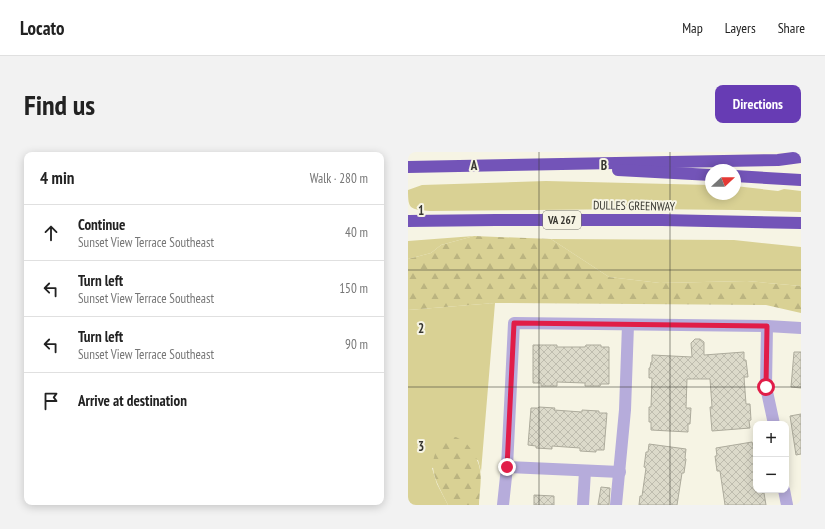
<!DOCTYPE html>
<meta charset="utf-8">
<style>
body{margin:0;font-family:"PT Sans Narrow",sans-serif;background:#f2f2f2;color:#222}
.controls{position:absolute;right:12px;bottom:12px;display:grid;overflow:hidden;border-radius:8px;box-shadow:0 2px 10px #0003}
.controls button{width:36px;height:36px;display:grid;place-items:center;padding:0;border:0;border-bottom:1px solid #e0e0e0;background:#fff;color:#222;font:20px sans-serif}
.compass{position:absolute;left:297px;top:12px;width:36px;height:36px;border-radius:50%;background:#fff;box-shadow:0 2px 10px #0003;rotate:68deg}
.stop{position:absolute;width:12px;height:12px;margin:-9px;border:3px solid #e11d48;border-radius:50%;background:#fff}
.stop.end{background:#e11d48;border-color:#fff;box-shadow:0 1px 4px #0008}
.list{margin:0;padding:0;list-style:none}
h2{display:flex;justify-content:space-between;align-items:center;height:52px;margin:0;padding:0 16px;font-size:17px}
h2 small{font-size:13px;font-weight:400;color:#767676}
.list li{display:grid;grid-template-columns:26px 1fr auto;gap:12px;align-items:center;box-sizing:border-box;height:56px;padding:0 16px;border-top:1px solid #e0e0e0}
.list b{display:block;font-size:15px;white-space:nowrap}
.list p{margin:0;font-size:13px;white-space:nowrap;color:#767676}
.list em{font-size:13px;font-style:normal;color:#767676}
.icon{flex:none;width:22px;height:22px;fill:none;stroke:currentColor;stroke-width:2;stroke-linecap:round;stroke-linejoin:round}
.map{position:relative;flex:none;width:393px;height:353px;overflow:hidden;border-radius:8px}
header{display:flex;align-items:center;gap:24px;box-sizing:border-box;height:56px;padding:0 20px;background:#fff;border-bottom:1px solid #e0e0e0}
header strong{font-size:19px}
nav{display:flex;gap:22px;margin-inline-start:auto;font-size:14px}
.intro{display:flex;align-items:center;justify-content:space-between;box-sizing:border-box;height:96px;padding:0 24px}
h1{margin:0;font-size:28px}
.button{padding:10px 18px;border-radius:8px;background:#673cb4;color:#fff;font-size:14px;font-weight:700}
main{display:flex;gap:24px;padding:0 24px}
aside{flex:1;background:#fff;border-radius:8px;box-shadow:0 2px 10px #0003}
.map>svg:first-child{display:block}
</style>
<header>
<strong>Locato</strong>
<nav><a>Map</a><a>Layers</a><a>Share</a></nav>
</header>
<div class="intro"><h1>Find us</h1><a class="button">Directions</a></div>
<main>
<aside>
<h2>4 min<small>Walk · 280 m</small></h2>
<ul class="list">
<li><svg class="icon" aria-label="ahead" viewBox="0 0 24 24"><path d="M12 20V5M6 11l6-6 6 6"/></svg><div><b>Continue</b><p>Sunset View Terrace Southeast</p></div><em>40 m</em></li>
<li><svg class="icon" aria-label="left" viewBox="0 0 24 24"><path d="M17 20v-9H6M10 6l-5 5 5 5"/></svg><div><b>Turn left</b><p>Sunset View Terrace Southeast</p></div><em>150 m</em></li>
<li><svg class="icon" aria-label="left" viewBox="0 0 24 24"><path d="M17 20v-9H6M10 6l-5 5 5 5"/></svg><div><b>Turn left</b><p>Sunset View Terrace Southeast</p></div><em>90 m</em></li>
<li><svg class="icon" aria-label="arrive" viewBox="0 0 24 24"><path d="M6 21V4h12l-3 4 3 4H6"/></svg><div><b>Arrive at destination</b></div></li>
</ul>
</aside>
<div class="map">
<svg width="393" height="353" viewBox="0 0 393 353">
<defs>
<pattern id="forest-firs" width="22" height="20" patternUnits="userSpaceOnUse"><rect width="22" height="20" fill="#d9d194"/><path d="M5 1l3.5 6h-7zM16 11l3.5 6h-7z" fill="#bbb480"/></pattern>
<pattern id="building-cross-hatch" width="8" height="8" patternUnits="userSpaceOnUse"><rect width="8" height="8" fill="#dcdaca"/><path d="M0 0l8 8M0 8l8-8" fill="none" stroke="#bebcae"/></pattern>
</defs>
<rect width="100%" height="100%" fill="#f6f4e4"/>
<g fill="#d9d194">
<path d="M138,29L303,33V42H327V34L370,39L376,37L393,39V60L330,58L232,57L22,59C2,57 0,58 0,38L14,33Z"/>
<path d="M66,84L33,93L23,101L0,107V89Z"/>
<path d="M143,87L326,88L393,95V134L339,129L252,131L201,125Z"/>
<path d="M87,151L73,320L70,308L24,316L29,332L40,353H0V158Z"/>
</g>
<g fill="url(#forest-firs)">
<path d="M66,84L143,87L201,125L252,131L339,129L393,134V161L358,153L87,151L0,158V107L23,101L33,93Z"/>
<path d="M48,285C56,289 59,291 64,299C77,318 72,331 71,353H40C27,326 16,313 36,286Z"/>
</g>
<g fill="url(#building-cross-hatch)" stroke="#adab9c">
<path d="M287,187H292L296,190V203L336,200V208H338L340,225H336L338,252H342L343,268L341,269L342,276L304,279L302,255H304L302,227H279L278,256H283L282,272H280V280L243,278V270H241V255H243L244,226H241V216H242L243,210H244V203L284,205L283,191Z"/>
<path d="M125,193H149V195H177L178,193H193V195H201V232H193L192,234H177V231L149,230V234H133V231H125Z"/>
<path d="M386,200H393V236L383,235Z"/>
<path d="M131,255L147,256L146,258L174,260V258L191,259V261H199L196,298H188V300L172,299V296L144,294V297L128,296V294L120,293L123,256H130Z"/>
<path d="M393,262V302L388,303L382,264Z"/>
<path d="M344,290L346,298H348V338H353L354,341H356L358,353H317L312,319H309L307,304H309L308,296Z"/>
<path d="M241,292L278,297L277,306L278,307L276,321H274L269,353H231L232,344H234L238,316L236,315L238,300H240Z"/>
<path d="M193,335L202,336L201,353H190Z"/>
<path d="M126,343L146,344V353H126Z"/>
</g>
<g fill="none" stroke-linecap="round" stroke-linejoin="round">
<g stroke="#b6acdb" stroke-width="12">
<path d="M359,174L358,235L366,272"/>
<path d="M99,315L212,320"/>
<path d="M376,338L379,353"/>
<path d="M95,353L99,315L106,171L359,174L393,176"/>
<path d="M175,353L177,319"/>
<path d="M208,353L217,258L220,173"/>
</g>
<g stroke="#7354b8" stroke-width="12">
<path d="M0,15L370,8L393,5"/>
<path d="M210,18L303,23"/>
<path d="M327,24L393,28"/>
<path d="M0,69L88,68H254L393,71"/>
</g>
</g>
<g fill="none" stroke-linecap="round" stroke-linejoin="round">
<path stroke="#e11d48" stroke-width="5" d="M99,315L106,171L359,174L358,235"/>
</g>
<path fill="none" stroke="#383731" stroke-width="1" stroke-opacity="0.55" d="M131,0V353M262,0V353M0,118H393M0,235H393"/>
<g text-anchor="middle" stroke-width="4" stroke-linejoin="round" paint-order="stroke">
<rect fill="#f6f4e4" stroke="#717067" stroke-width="1" x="135" y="59" width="38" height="18" rx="3"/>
<g font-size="11" font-weight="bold" fill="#383731">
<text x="154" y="72">VA 267</text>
</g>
<g font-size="12" fill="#383731" stroke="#f6f4e4">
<text transform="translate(226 54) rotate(1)" y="4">DULLES GREENWAY</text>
</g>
</g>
<g font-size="13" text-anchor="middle" font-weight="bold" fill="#383731" stroke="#f6f4e4" stroke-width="4" stroke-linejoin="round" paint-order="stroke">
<text x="66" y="18">A</text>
<text x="196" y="18">B</text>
<text x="13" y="63">1</text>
<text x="13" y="181">2</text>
<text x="13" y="299">3</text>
</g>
</svg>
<div class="controls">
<button>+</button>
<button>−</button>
</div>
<svg class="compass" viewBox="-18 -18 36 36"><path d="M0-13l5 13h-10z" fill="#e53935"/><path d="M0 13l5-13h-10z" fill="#767676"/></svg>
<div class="stop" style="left:358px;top:235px"></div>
<div class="stop end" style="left:99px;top:315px"></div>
</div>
</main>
